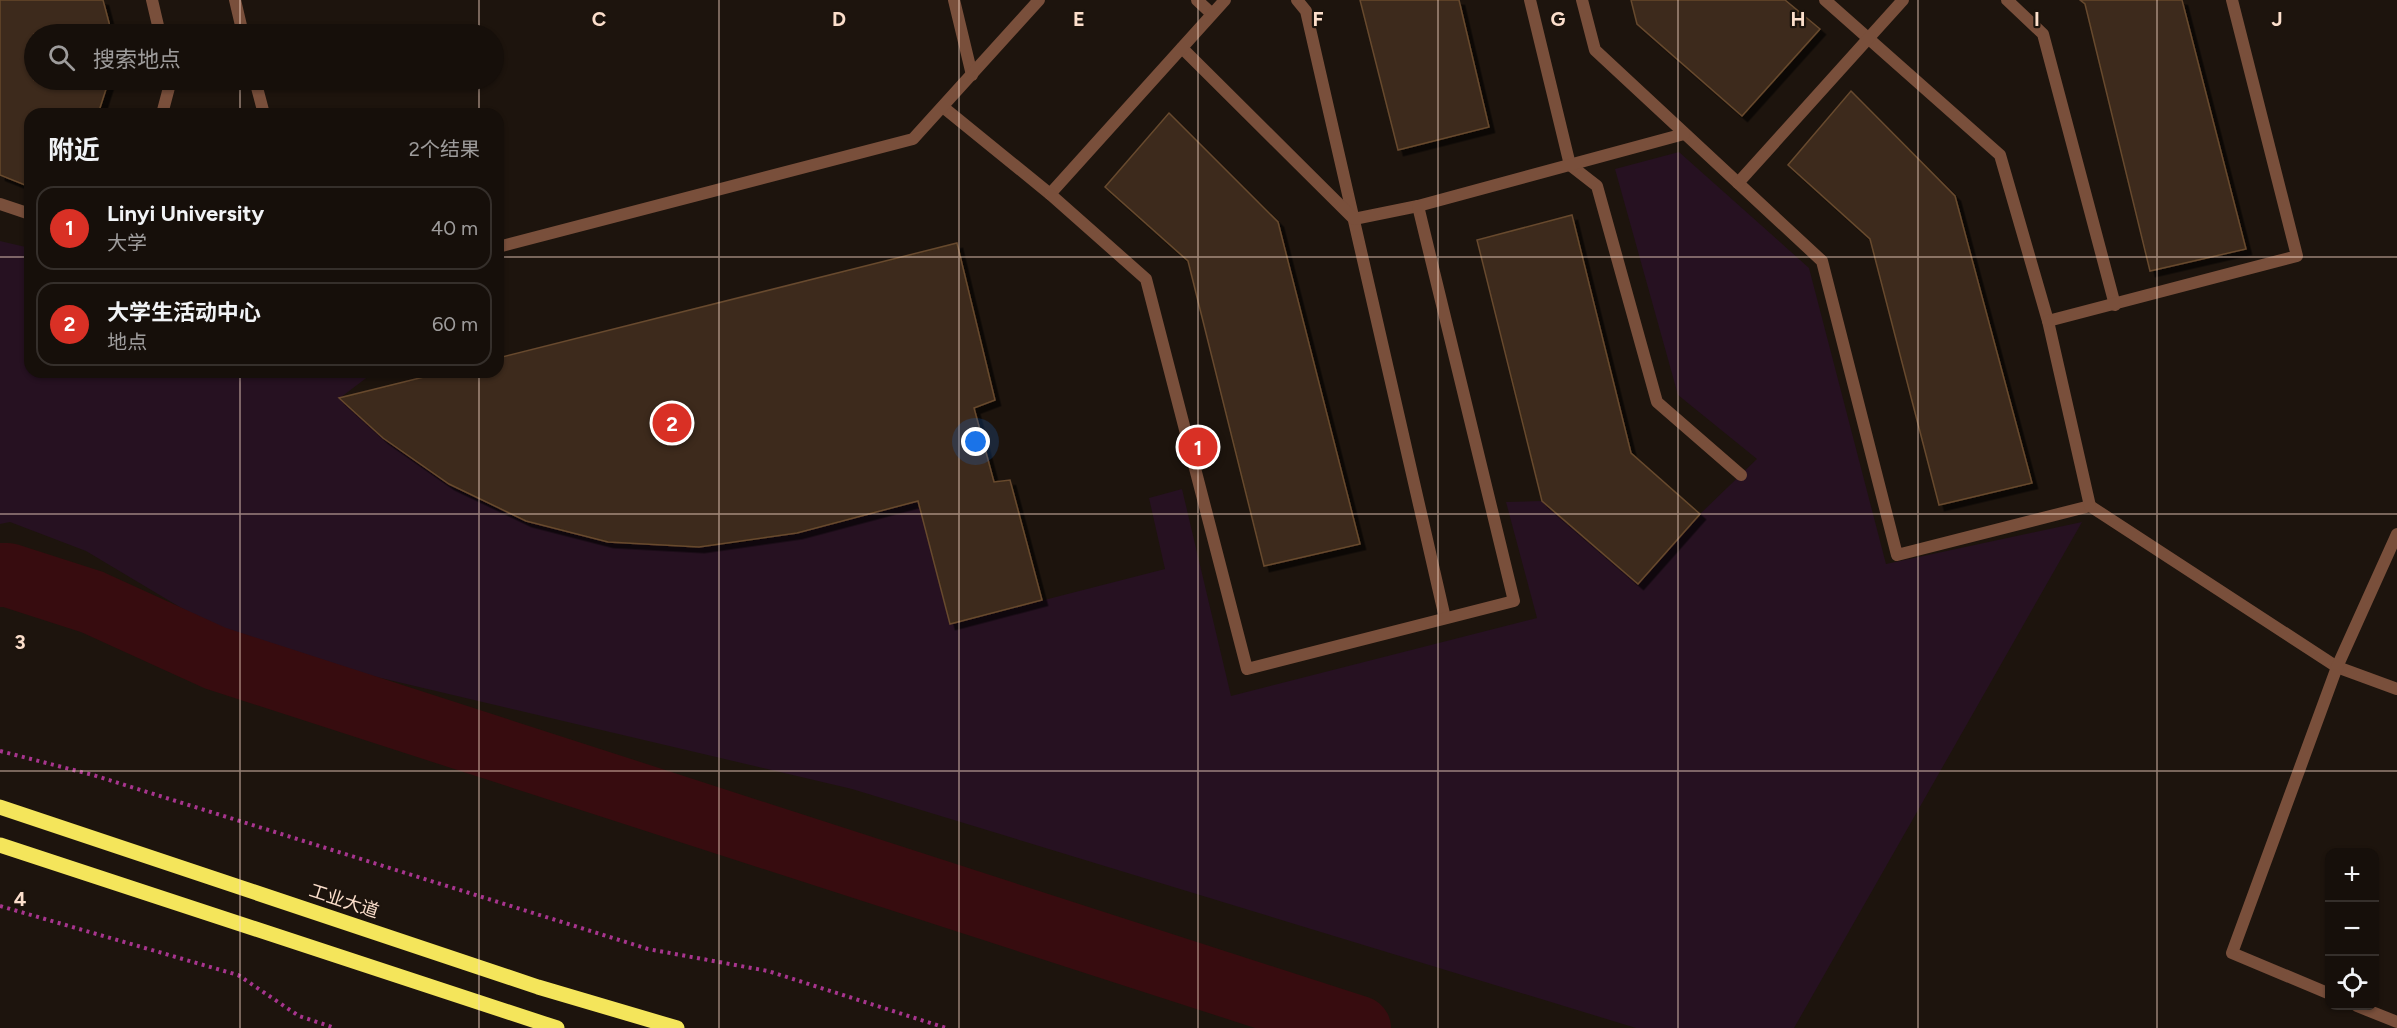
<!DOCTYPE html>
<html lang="zh">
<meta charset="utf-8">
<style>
body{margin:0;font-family:Figtree,"Noto Sans SC",sans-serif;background:#231d18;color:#f1f3f6}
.controls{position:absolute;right:18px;bottom:18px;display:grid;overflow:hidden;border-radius:12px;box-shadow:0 2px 4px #0004}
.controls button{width:54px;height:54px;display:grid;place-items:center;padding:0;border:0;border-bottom:2px solid #352f2b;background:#160f0a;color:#f1f3f6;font:30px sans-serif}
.you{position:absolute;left:976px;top:442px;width:21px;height:21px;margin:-15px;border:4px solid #fff;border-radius:50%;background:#1a73e8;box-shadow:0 0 0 9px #1a73e833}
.badge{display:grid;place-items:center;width:39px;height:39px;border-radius:50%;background:#d93025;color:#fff;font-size:20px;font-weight:700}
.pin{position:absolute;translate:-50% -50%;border:3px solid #fff;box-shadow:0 2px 6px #0006}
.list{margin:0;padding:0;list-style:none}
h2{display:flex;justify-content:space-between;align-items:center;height:78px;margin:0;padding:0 24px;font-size:26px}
h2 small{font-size:20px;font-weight:400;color:#9e9c9c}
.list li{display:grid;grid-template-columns:39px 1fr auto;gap:18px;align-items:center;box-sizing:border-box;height:84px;margin:0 12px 12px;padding:0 12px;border:2px solid #352f2b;border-radius:18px}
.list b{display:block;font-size:22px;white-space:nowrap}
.list p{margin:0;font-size:20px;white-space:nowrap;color:#9e9c9c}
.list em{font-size:20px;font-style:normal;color:#9e9c9c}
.icon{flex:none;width:33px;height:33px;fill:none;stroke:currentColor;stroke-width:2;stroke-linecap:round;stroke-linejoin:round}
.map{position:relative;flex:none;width:2397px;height:1028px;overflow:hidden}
.search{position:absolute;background:#160f0a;box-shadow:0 2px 4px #0004;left:24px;top:24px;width:480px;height:66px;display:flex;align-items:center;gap:15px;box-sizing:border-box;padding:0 21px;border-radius:33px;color:#9e9c9c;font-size:22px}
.panel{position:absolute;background:#160f0a;box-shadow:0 2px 4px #0004;left:24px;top:108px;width:480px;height:270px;border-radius:18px}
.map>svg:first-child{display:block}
</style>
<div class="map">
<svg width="2397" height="1028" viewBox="0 0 2397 1028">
<defs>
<filter id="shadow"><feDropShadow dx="5.5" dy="5.5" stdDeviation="0" flood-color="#0009"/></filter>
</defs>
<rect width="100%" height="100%" fill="#1d140d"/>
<path fill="#261121" d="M1679,152L1809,268L1886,564L2082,522L1794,1028H1636L852,789L245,646L86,551L10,522L0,524V241L30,248V372H374L340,398C433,482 522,536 650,544C666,545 684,548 700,547C774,542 847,520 918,501L951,624L1165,569L1149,498L1182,489L1231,696L1537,618L1506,502L1542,501L1638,584L1700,514L1757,459L1678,395L1615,169Z"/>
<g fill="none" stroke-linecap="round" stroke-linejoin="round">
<path stroke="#370c0f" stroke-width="64" d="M0,575H8L92,602L215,658L1359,1028"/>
</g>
<g fill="#3d2b1a" stroke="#67492e" stroke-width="1.5" filter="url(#shadow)">
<path d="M0,0H103L112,34H34V80H109L98,114H30V187L0,175Z"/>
<path d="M1360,0H1459L1489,127L1398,150Z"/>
<path d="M1631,0H1785L1820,29L1742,116L1637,24Z"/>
<path d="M2080,0H2182L2246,249L2150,271L2085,4Z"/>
<path d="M1851,91L1955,196L2032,483L1939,505L1870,239L1788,165Z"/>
<path d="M1169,113L1278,222L1360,544L1264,566L1188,261L1105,187Z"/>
<path d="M1572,215L1631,453L1700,514L1638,584L1542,501L1477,240Z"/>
<path d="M957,243L995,400L974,408L994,482L1010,480L1042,600L950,624L918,501L797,533L699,547L608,542L526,521L449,484L383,438L339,398L444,372H498V358Z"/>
</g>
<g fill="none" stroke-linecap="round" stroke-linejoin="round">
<g stroke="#a7358e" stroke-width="4" stroke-dasharray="3 4.5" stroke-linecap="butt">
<path d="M0,751L93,775L648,949L768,971L946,1028"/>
<path d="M0,906L238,975L299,1016L335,1028"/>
</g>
<g stroke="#794f3b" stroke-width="12">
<path d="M152,0L160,34"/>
<path d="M954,0L972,75"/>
<path d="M1197,0L1212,14"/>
<path d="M1297,0L1306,11L1445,618"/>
<path d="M1530,0L1570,165L1597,186L1657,402L1741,475"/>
<path d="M1582,0L1595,50L1822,261L1897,555L2090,506L2337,667L2397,689"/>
<path d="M1825,0L2000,155L2048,321L2090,506"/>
<path d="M2007,0L2043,34L2115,305"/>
<path d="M1182,48L1354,219L1418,206"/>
<path d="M943,107L1050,194L1225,0"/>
<path d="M162,114L171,80"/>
<path d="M1738,183L1903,0"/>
<path d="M1050,194L1146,279L1247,669L1514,601L1418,206L1684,134"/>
<path d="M0,204L30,214"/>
<path d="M2048,321L2297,256L2232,0"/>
<path d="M2330,994L2232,953L2337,667L2397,534"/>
<path d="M2357,1006L2397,1022"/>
</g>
<g stroke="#794f3b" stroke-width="12">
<path d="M235,0L243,34"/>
<path d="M255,80L264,114"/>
<path d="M498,247L913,139L1039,0"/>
</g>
<g stroke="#f4e55b" stroke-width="15">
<path d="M0,807L538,987L677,1028"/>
<path d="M0,845L557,1028"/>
</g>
</g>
<path fill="none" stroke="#fcdfcc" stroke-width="1.5" stroke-opacity="0.55" d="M240,0V34M479,0V34M719,0V1028M959,0V1028M1198,0V1028M1438,0V1028M1678,0V1028M1918,0V1028M2157,0V1028M240,80V114M479,80V114M0,257H30M498,257H2397M240,372V1028M479,372V1028M0,514H2397M0,771H2397"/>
<g text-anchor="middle" stroke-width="4.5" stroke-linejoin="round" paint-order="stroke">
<g font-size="18" fill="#fcdfcc" stroke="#1d140d">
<text transform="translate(344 901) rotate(18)" y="6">工业大道</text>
</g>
</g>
<g font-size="20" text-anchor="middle" font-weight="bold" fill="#fcdfcc" stroke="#1d140d" stroke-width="4.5" stroke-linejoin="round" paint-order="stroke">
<text x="599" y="26">C</text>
<text x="839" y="26">D</text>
<text x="1079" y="26">E</text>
<text x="1318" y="26">F</text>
<text x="1558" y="26">G</text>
<text x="1798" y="26">H</text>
<text x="2037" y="26">I</text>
<text x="2277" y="26">J</text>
<text x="20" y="649">3</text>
<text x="20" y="906">4</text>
</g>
</svg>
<div class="controls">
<button>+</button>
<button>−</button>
<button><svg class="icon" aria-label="locate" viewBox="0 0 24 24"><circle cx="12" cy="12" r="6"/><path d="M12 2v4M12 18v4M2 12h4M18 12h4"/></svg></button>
</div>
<div class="you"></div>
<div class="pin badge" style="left:1198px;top:447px">1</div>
<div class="pin badge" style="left:672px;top:423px">2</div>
<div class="search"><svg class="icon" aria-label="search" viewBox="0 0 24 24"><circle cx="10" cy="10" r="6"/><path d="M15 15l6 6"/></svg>搜索地点</div>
<section class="panel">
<h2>附近<small>2个结果</small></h2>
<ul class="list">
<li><span class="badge">1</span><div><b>Linyi University</b><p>大学</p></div><em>40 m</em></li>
<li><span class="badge">2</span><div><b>大学生活动中心</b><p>地点</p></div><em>60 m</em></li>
</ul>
</section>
</div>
